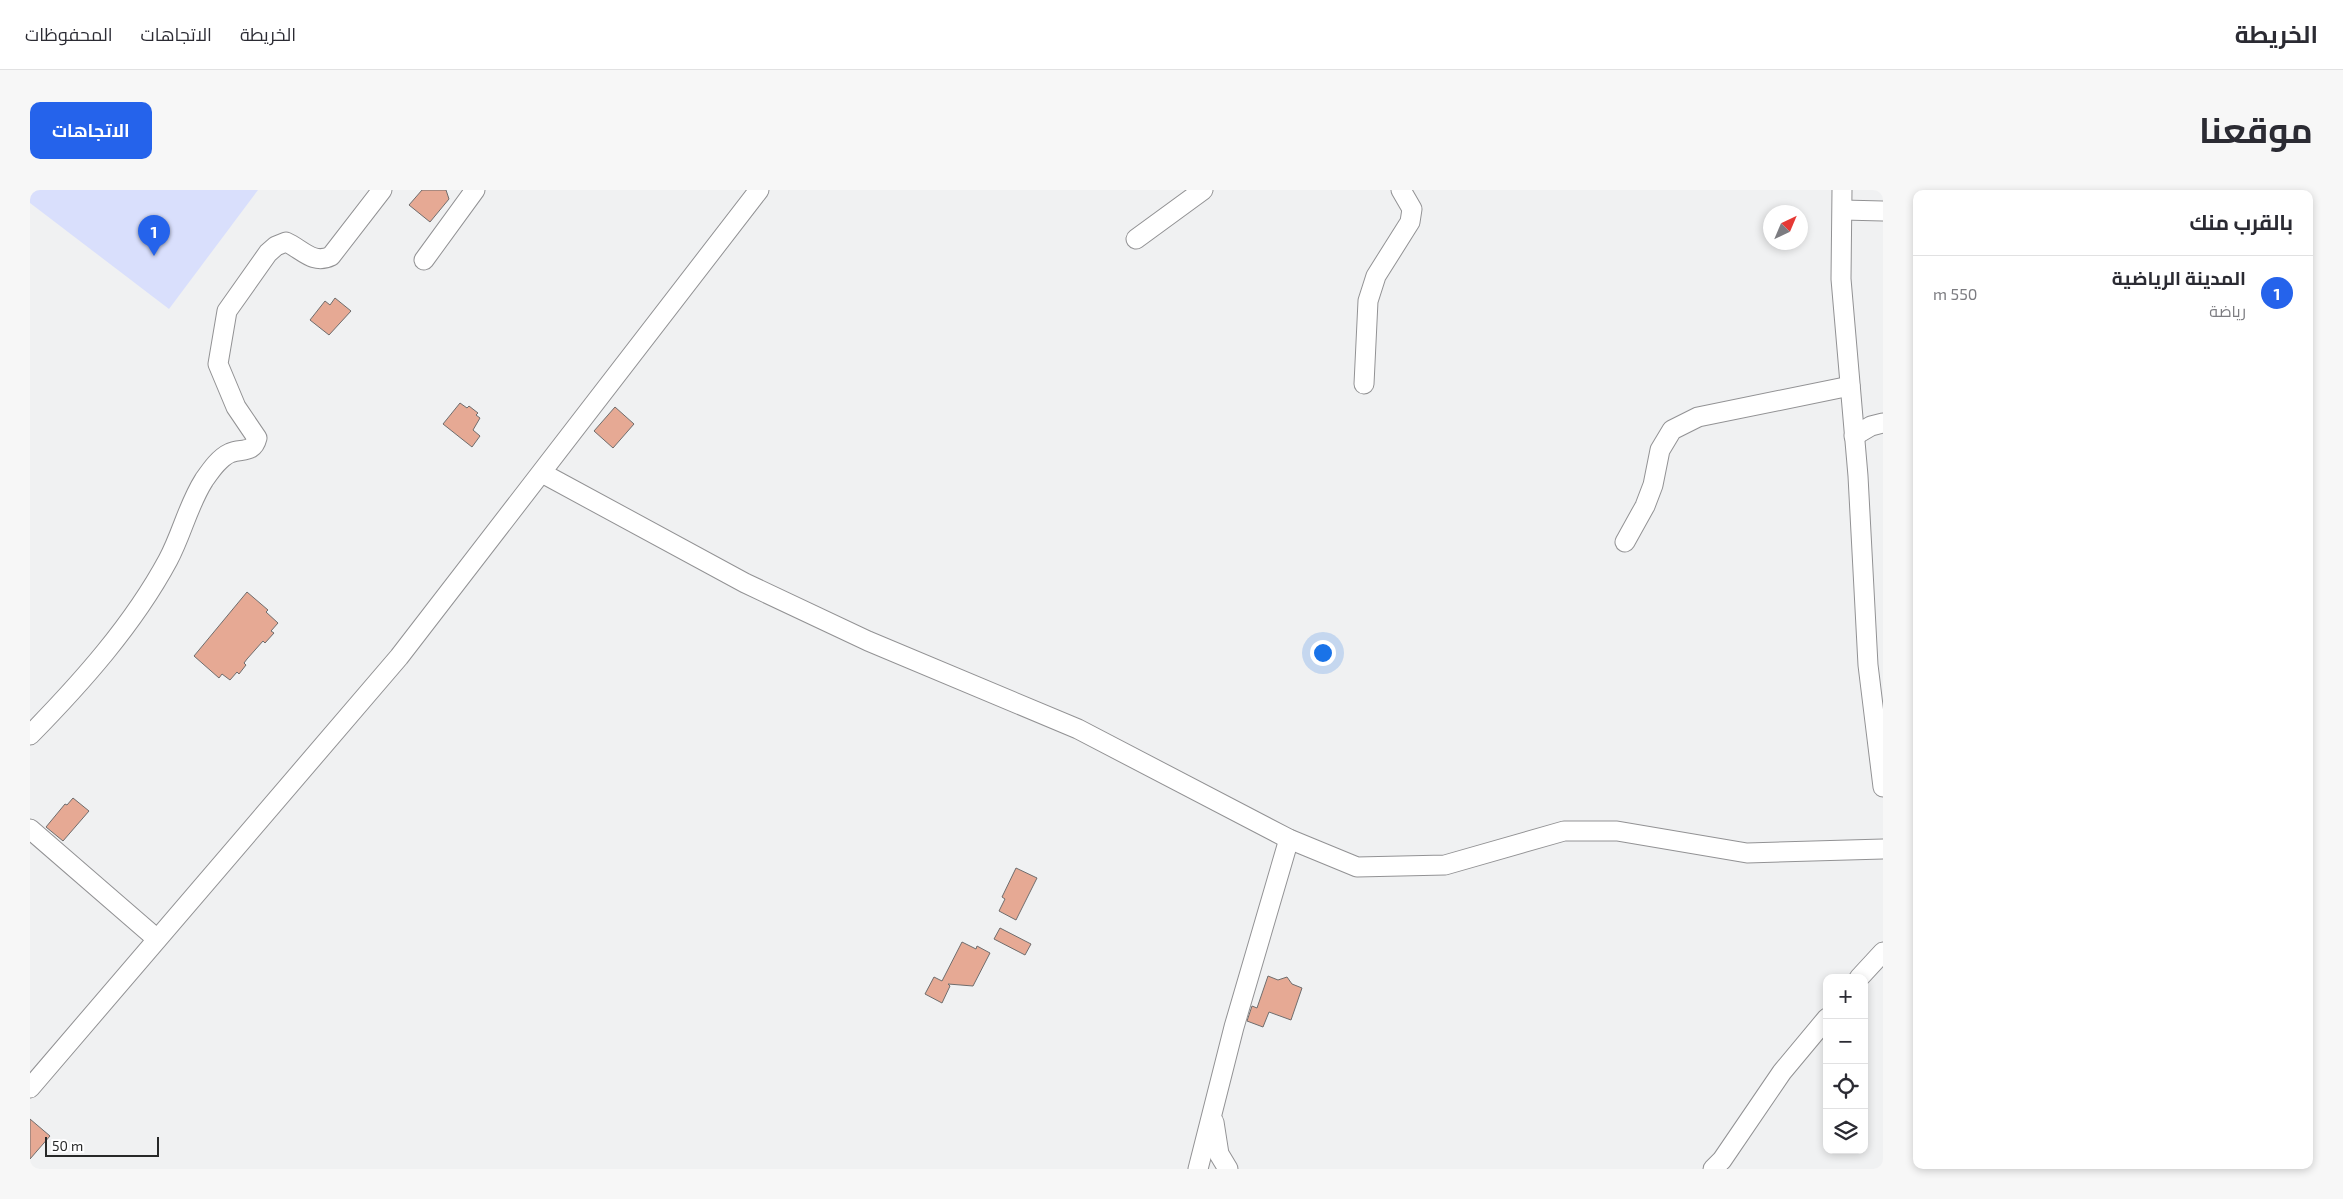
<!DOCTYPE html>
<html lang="ar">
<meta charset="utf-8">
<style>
body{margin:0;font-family:"Exo 2",Cairo,sans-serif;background:#f7f7f7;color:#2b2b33;direction:rtl}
.controls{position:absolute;right:15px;bottom:15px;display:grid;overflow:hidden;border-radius:10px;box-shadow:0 2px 8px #0003}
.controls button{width:45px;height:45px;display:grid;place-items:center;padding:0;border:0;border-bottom:1px solid #e1e1e2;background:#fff;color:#2b2b33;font:25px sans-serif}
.compass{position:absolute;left:1733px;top:15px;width:45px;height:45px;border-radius:50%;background:#fff;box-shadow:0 2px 8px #0003;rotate:44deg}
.scale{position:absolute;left:15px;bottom:12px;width:114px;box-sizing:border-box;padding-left:5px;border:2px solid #272828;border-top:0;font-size:14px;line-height:18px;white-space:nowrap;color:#272828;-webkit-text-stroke:4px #fefeff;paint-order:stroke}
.you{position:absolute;left:1292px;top:462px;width:18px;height:18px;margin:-12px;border:4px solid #fff;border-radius:50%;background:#1a73e8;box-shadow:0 0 0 8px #1a73e833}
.badge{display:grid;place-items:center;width:32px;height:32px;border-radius:50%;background:#2563eb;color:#fff;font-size:16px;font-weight:700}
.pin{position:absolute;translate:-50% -41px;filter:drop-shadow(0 1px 2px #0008)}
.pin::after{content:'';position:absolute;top:26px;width:18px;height:15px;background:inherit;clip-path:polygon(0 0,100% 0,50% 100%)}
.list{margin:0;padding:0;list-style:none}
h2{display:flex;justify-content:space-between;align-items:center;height:65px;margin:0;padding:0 20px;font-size:21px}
h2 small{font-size:16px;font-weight:400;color:#7c7c81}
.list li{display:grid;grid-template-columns:32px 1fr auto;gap:15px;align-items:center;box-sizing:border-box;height:75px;padding:0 20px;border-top:1px solid #e1e1e2}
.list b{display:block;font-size:19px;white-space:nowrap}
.list p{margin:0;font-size:16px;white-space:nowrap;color:#7c7c81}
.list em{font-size:16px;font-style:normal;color:#7c7c81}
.icon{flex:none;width:28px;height:28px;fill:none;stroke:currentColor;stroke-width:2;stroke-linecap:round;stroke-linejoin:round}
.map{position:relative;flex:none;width:1853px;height:979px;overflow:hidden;direction:ltr;border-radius:10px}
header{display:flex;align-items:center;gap:30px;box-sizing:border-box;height:70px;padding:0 25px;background:#fff;border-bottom:1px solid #e1e1e2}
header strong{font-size:24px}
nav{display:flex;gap:28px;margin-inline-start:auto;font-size:18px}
.intro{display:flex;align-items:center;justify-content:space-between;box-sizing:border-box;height:120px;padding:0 30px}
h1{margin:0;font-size:35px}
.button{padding:12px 22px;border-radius:10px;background:#2563eb;color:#fff;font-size:18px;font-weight:700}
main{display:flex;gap:30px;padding:0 30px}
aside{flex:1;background:#fff;border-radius:10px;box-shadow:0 2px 8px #0003}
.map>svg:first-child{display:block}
</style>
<header>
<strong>الخريطة</strong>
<nav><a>الخريطة</a><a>الاتجاهات</a><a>المحفوظات</a></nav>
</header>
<div class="intro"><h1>موقعنا</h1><a class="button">الاتجاهات</a></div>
<main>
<aside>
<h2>بالقرب منك<small></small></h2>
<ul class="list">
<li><span class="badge">1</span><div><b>المدينة الرياضية</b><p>رياضة</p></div><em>550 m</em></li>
</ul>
</aside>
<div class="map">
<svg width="1853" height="979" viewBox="0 0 1853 979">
<rect width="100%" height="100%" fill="#f0f1f2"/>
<path fill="#d9dffc" d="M0,0H228L139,119L0,13Z"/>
<g fill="#e6a994" stroke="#6f6d6d">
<path d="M392,0H416L419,9L400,32L379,15Z"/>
<path d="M305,108L321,121L299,145L280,130L295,111L300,115Z"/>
<path d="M430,213L437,218L439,216L448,223L446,225L450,228L443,240L450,246L442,257L413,234Z"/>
<path d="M585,217L604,234L583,258L564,241Z"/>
<path d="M217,402L238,420L236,422L248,433L241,441L244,443L235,453L233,451L217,469L214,473L216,475L209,484L207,482L200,490L192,484L189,488L164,466Z"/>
<path d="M43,608L59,621L33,651L16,637L35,614L37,615Z"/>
<path d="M986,678L1007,688L986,730L969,721L975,709L972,707Z"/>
<path d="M970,738L1001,754L995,765L964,749Z"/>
<path d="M932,752L946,759L947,756L960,763L943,796L918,794L920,796L912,813L895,804L904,787L912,791Z"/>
<path d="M1238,786L1248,790L1257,787L1262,794L1272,798L1261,830L1239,822L1233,837L1217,831L1222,816L1227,818Z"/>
<path d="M0,929L20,946L0,969Z"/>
</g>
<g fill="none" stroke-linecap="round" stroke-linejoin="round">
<g stroke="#929294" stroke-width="21">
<g id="minor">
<path d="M1812,0L1811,89L1828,286L1838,475L1853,597"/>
<path d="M1813,20L1853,21"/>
<path d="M1106,49L1173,0"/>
<path d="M394,70L445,0"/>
<path d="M1334,194L1338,111L1346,86L1380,32L1382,19L1371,0"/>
<path d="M1824,246L1841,236L1853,233"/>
<path d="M512,283L715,393L838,451L1048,539L1259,649L1327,677L1415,675L1534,641H1587L1717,663L1853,659"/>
<path d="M1595,352L1615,316L1623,295L1630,260L1642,240L1668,227L1820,196"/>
<path d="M0,545C51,493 103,435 138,370C152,344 158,315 174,290C181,280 189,268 200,263C212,258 223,264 227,248L206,217L188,174L197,121L238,63L246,56L256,52C272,59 283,75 301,66L352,0"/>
<path d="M0,639L127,749"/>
<path d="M1829,788L1853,762"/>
<path d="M0,898L369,467L729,0"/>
<path d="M1184,932L1189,964L1198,979"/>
<path d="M1168,979L1204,837L1259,649"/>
<path d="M1683,979L1692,970L1752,882L1797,828"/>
</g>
</g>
<use href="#minor" stroke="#fff" stroke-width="19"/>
</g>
</svg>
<div class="controls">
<button>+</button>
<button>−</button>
<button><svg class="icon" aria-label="locate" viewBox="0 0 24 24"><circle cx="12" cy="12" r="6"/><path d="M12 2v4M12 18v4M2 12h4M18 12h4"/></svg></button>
<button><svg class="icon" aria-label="layers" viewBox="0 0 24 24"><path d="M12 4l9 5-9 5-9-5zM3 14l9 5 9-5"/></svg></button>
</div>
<svg class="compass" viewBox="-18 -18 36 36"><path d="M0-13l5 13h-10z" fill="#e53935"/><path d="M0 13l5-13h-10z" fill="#7c7c81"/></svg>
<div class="scale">50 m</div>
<div class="you"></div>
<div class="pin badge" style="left:124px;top:66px">1</div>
</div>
</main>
